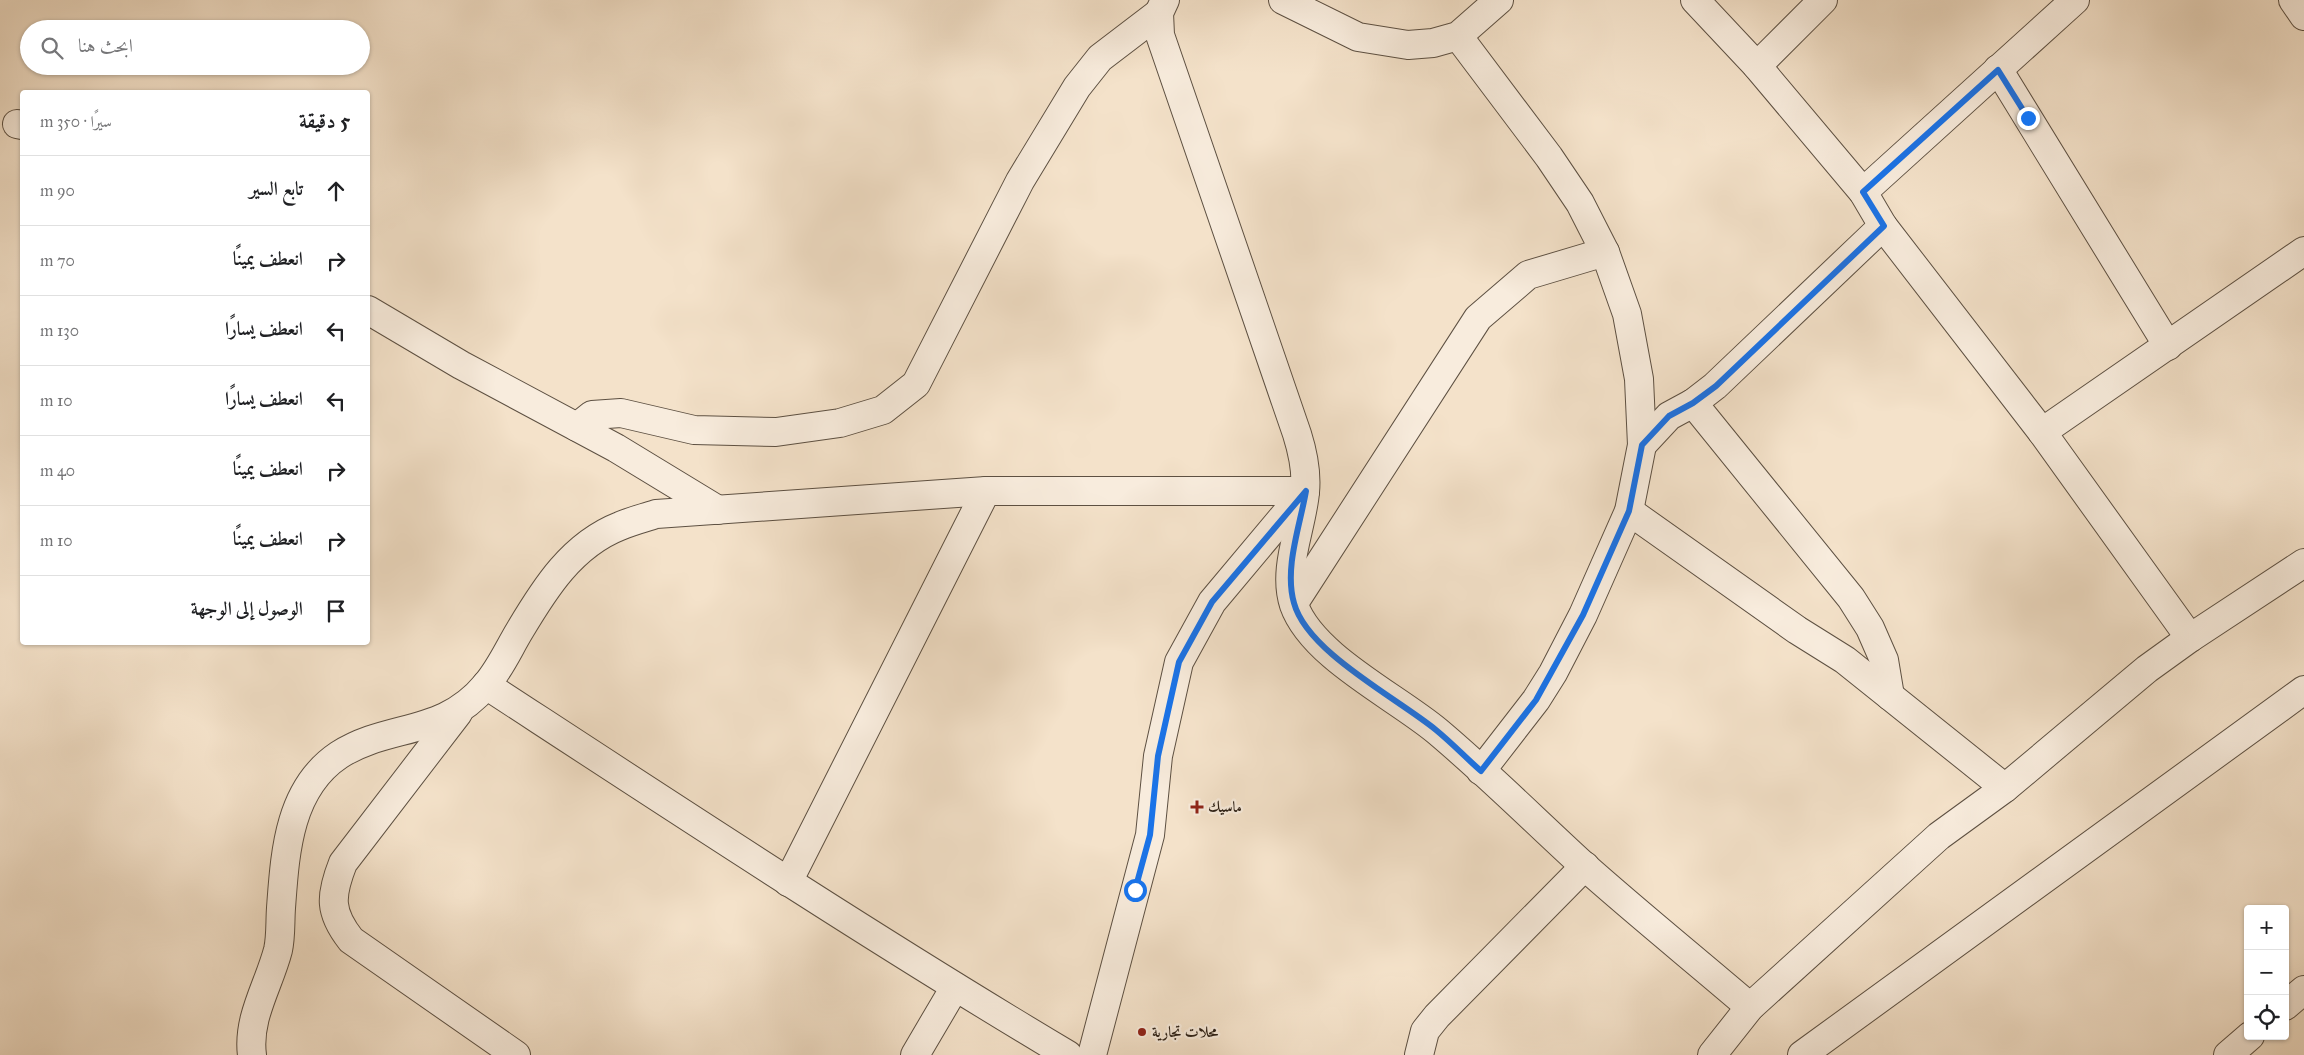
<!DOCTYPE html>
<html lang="ar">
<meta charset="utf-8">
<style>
body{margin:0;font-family:"IM FELL Great Primer",Amiri,serif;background:#f6f6f6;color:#202124;direction:rtl}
.controls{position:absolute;right:15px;bottom:15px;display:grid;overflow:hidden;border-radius:5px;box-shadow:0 1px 4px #0004}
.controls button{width:45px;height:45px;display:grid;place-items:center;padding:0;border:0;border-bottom:1px solid #e0e0e0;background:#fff;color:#202124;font:25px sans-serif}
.stop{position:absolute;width:15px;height:15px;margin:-11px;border:4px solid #1a73e8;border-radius:50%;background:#fff}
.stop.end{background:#1a73e8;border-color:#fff;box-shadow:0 1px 5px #0008}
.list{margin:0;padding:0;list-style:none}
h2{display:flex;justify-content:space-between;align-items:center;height:65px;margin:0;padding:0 20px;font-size:21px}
h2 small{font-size:16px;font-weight:400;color:#757577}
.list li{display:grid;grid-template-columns:32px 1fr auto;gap:15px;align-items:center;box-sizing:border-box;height:70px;padding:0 20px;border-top:1px solid #e0e0e0}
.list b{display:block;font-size:19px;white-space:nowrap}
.list em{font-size:16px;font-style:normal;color:#757577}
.icon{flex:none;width:28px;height:28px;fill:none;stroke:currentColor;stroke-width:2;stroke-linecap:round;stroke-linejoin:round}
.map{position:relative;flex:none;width:2304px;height:1055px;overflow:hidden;direction:ltr}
.search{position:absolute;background:#fff;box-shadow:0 1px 4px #0004;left:20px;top:20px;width:350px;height:55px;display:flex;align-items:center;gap:12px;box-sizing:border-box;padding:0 18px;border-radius:28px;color:#757577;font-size:19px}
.panel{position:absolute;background:#fff;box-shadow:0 1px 4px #0004;left:20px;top:90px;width:350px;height:555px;border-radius:5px;direction:rtl}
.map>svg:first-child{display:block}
</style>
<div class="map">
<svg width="2304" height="1055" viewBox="0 0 2304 1055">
<rect width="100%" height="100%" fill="#f4e2ca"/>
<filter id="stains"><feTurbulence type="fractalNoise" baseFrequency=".004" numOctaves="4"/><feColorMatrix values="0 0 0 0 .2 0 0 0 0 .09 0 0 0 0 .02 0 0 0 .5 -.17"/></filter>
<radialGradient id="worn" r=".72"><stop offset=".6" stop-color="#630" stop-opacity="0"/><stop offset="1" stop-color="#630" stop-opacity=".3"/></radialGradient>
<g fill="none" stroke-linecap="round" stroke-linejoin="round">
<g stroke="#5d5042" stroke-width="30">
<g id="minor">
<path d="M1165,0L1159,13L1160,35L1297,434C1303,453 1307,472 1305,492C1302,528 1282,569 1294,605C1312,656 1395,696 1437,731C1487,773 1534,820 1582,864C1637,913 1694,959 1750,1007"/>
<path d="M1283,0L1358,37L1408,45L1433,43L1458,36L1499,0"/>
<path d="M1695,0L1757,66L1863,192L1883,226L2042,432L2190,638"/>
<path d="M2293,0L2304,16"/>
<path d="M1458,36L1549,157L1580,203L1605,252L1627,314L1639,379L1642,445L1629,511L1583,615L1553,673L1536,700L1481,771"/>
<path d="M1757,66L1823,0"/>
<path d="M1998,69L2168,346"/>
<path d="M17,124L22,125"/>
<path d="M1863,192L2075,0"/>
<path d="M368,310L461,365L616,448L718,510"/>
<path d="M1693,403L1851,598L1870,628L1884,660L1890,696"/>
<path d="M577,427L592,415L621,413L694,430L776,432L840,423L883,410L916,384L1020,181L1077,87L1100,58L1159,13"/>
<path d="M2042,432L2304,251"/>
<path d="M1642,445L1669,416L1693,403L1715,386L1883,226"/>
<path d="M1629,511L1797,630L1845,660L2005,788"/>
<path d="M1294,603L1478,318L1528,275L1605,252"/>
<path d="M486,685C679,811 870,937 1068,1055"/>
<path d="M458,713L343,863C330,896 329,912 351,940L516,1055"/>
<path d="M788,882L986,491"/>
<path d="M2285,1006L2304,990"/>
<path d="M252,1055C247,1018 269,985 278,950C281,937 280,922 281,908C285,854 288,789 339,755C389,723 443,737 486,685C500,669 509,648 520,630C545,588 572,545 620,526C631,521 644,518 656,514L986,491H1305"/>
<path d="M915,1055L955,987"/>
<path d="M1092,1055L1150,835L1158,756L1179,662L1212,602L1305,491"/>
<path d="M1419,1055L1425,1031L1437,1016L1585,866"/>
<path d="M1712,1055L1750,1007L1939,836L2005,788L2147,669L2190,638L2304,563"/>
<path d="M1802,1055L2304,690"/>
<path d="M2228,1055L2250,1036"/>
</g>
</g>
<use href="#minor" stroke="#f8ecdd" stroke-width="28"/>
</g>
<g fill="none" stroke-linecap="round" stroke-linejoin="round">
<path stroke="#1a73e8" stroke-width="6" d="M1135,890L1150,835L1158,756L1179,662L1212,602L1306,491C1300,526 1284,568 1294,603C1307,652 1397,698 1436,730C1452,743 1466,758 1481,771L1536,700L1583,615L1629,511L1642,445L1669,416L1693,403L1716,386L1884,226L1863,192L1998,70L2028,118"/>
</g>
<g fill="#8f2418" stroke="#f8ecdd" stroke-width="2">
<path d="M1194.5 799.5h5v5h5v5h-5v5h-5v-5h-5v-5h5z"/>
<circle cx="1142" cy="1032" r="5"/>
</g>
<g text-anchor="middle" stroke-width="4.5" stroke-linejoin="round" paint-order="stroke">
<g font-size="15" font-weight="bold" fill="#2b1f15" stroke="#f8ecdd" text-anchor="start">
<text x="1208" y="812">ماسيك</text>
<text x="1152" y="1037">محلات تجارية</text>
</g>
</g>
<rect width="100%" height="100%" filter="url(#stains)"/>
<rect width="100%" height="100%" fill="url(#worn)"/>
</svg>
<div class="controls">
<button>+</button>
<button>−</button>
<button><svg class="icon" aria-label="locate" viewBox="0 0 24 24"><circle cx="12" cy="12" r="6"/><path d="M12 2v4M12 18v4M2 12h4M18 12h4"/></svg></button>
</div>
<div class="stop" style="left:1135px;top:890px"></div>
<div class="stop end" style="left:2028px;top:118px"></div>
<div class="search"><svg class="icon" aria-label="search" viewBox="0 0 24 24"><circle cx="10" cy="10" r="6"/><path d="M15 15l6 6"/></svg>ابحث هنا</div>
<section class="panel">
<h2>5 دقيقة<small>سيرًا · 350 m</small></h2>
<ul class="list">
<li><svg class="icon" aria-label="ahead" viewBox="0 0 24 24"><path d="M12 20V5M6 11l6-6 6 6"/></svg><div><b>تابع السير</b></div><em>90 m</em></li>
<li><svg class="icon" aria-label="right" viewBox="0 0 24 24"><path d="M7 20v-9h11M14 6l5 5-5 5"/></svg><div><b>انعطف يمينًا</b></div><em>70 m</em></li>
<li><svg class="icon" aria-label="left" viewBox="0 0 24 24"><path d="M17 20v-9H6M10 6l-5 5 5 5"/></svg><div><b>انعطف يسارًا</b></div><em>130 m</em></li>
<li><svg class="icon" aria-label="left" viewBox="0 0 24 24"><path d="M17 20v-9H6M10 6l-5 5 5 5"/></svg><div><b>انعطف يسارًا</b></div><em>10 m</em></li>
<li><svg class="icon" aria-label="right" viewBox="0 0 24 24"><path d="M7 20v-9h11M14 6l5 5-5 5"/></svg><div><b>انعطف يمينًا</b></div><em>40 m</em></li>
<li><svg class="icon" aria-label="right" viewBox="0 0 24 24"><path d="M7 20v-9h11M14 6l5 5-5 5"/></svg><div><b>انعطف يمينًا</b></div><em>10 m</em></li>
<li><svg class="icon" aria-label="arrive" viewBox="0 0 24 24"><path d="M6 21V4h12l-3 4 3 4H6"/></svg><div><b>الوصول إلى الوجهة</b></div></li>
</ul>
</section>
</div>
